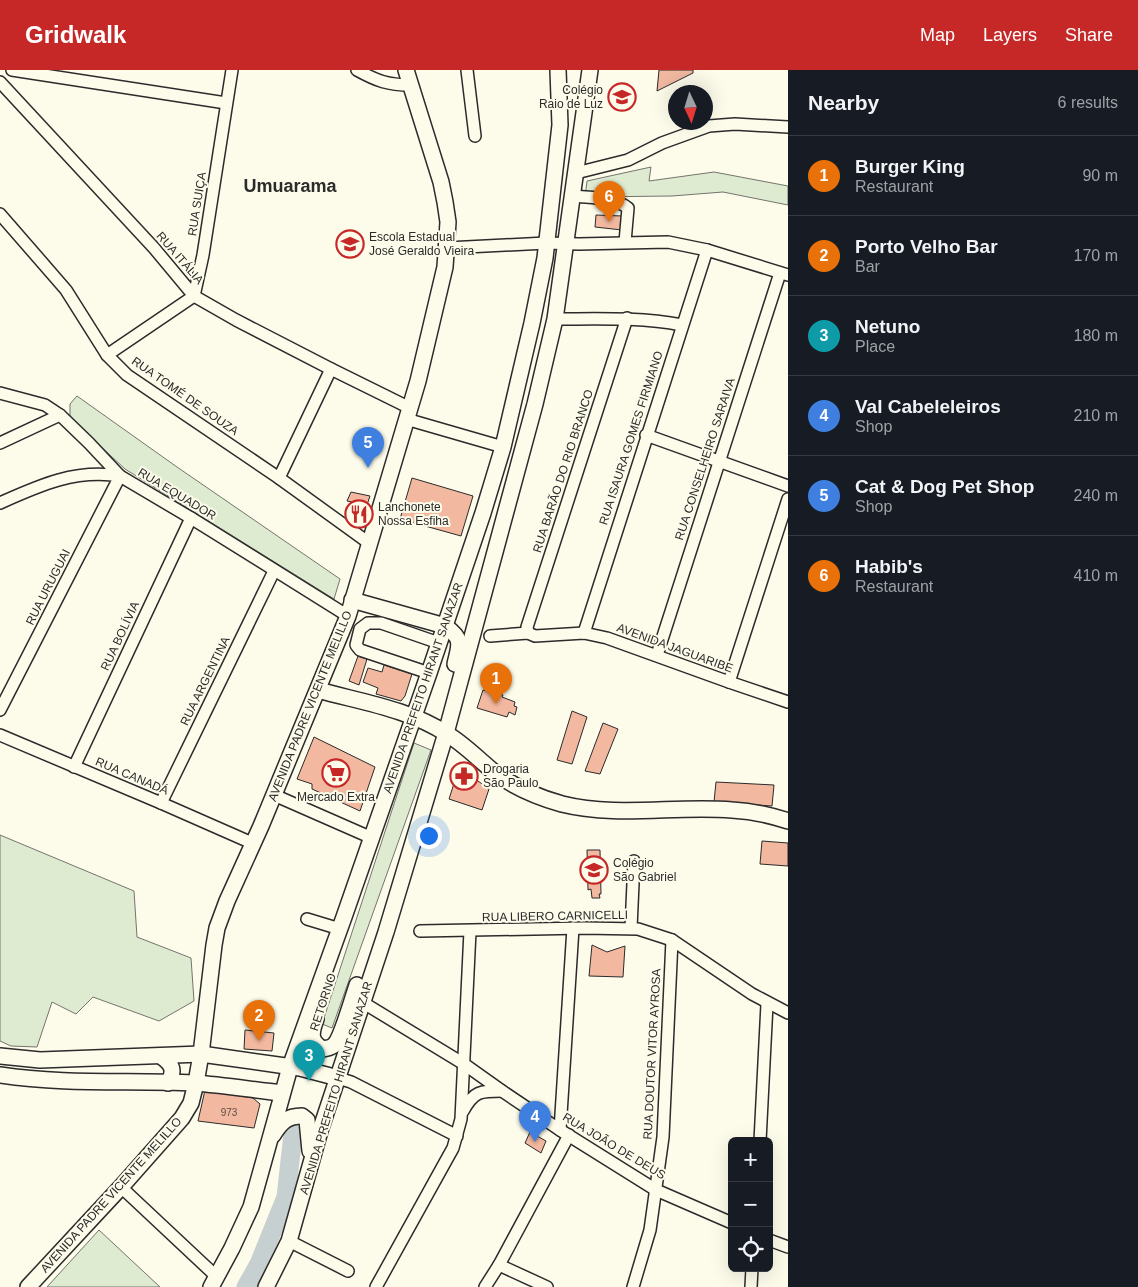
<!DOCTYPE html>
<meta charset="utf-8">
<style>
body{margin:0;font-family:Helvetica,sans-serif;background:#242831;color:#f1f3f6}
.controls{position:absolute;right:15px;bottom:15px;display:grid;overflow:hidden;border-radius:8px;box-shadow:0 5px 20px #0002}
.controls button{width:45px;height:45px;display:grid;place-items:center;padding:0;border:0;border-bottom:1px solid #363941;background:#171b24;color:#f1f3f6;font:25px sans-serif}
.compass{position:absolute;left:668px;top:15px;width:45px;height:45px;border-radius:50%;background:#171b24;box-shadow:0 5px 20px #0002;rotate:176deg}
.you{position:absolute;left:428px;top:765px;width:18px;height:18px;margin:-12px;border:4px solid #fff;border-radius:50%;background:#1a73e8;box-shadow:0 0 0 8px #1a73e833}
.badge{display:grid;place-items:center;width:32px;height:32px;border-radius:50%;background:#c62828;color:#fff;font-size:16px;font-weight:700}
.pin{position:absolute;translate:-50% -41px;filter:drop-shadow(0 1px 2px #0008)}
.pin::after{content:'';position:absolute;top:26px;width:18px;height:15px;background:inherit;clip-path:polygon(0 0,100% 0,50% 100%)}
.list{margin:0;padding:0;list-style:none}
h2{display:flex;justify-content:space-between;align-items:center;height:65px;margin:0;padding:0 20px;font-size:21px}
h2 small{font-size:16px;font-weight:400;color:#9ea1a6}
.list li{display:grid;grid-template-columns:32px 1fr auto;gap:15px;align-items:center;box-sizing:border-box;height:80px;padding:0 20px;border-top:1px solid #363941}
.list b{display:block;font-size:19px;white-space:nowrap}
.list p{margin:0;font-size:16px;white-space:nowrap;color:#9ea1a6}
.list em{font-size:16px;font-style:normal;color:#9ea1a6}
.icon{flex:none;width:28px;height:28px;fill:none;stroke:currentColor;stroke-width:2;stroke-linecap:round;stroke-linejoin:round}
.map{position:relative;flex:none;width:788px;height:1217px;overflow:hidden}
header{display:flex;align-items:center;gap:30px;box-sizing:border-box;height:70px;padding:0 25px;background:#c62828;color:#fff}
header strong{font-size:24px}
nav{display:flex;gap:28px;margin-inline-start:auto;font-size:18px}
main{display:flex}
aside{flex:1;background:#171b24}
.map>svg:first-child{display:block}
</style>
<header>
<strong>Gridwalk</strong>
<nav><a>Map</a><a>Layers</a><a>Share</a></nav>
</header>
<main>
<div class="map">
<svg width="788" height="1217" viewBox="0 0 788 1217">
<rect width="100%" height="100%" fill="#fdfbea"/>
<g fill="#deebd1" stroke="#74746e">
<path d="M651,97L649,111L714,102L788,116V135L723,122L672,126L585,127L587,111Z"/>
<path d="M77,326L177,397L340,509L334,529L125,399L70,348V334Z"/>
<path d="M414,673L431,680L332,958L322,954Z"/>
<path d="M0,765L134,821L137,867L191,888L194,931L159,951L93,927L76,944L52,932L37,977L11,976L0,971Z"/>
<path d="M99,1160L160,1217H47Z"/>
</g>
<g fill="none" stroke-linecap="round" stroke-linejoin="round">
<path stroke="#c7d0d0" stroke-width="19" d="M246,1217L259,1194L286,1127L293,1064"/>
</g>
<g fill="#f2b8a0" stroke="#2b2b2b">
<path d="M659,0H693V3L657,21Z"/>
<path d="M596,145L623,146L622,160L595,157Z"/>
<path d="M412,408L473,426L461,466L400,449Z"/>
<path d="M351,422L370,426L367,435L347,431Z"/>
<path d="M356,436L367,441L360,452L352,447Z"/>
<path d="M358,586L367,589L359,615L349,611Z"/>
<path d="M384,595L412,604L405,626L401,631L376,624L378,618L363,612L368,598L382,602Z"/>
<path d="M483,620L503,625L502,627L515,632L514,636L517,637L515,645L509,642L507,647L477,638Z"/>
<path d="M572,641L587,647L572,694L557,690Z"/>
<path d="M603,653L618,659L600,704L585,701Z"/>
<path d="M314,667L375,697L360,741L312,719V714L297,709Z"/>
<path d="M463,700L489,719L482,740L449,729L458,701Z"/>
<path d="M716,712L774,715L772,736L714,732Z"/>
<path d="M762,771L788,773V796L760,794Z"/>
<path d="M587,780H600L601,824H599L600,828H592L591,819L588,820Z"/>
<path d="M592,875L607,882L625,876L623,907L589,906Z"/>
<path d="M245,960L274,963L272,981L244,979Z"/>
<path d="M205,1020L253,1028L260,1034L254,1058L198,1051Z"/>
<path d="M530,1062L546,1071L541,1083L525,1073Z"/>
</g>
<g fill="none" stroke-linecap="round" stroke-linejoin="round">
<g stroke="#2b2b2b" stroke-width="14">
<g id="minor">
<path d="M12,0L226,33"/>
<path d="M357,0C377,11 388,15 410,15"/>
<path d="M467,0L475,66"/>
<path d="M0,12L154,178L194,226L236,250L331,299L410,338"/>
<path d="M576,103L628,90L662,73L709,56L735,54L788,57"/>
<path d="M574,126C591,128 614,127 628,138L625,172"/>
<path d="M0,144L66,220L107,285L127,305L279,408L369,473"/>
<path d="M447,178L546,173L579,174L668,172L707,180L788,205"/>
<path d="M555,249C598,249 640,247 682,255"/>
<path d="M107,285L194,226L203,185L232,0"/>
<path d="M0,323L45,335L60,345L89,373L120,406L191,448L348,546"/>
<path d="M406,349L503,377"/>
<path d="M646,365L788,416"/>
<path d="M0,373L60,345"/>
<path d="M279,408L331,299"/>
<path d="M0,433C40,415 75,399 120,406L0,640"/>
<path d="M528,563L527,557L627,248"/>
<path d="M584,563L707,180"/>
<path d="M490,566L528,563L535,566L584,563L607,568L729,612L788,632"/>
<path d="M657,585L780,203"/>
<path d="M429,603L360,580L356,575L360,559L368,553H381L439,573"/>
<path d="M729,612L788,429"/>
<path d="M0,665L161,733L252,773"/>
<path d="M74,697L191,448"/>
<path d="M274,725L372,768"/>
<path d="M161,733L274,501"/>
<path d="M307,849L340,859"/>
<path d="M631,858L634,791"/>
<path d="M420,861L584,858L638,859L672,870L752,924L788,943"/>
<path d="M362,932L464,994L502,1021L560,1060L656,1120L732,1153"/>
<path d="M338,1008L351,1012L457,1066"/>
<path d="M463,1041C474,1021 480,1021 502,1021"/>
<path d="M560,1060L573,858"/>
<path d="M760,1071L767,934"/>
<path d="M121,1117L217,1207"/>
<path d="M769,1170L788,1177"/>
<path d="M289,1171L348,1201"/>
<path d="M499,1195L547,1217"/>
<path d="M376,1217L443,1096L453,1078L461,1049L470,861"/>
<path d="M485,1217L499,1195L569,1065"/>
<path d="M633,1217L650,1160L663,1067L672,870"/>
<path d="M751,1217L752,1198"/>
</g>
</g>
<g stroke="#2b2b2b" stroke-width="18">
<g id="major">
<path d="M352,530L445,556C463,569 460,573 455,594"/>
<path d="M318,620C361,632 409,639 447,664C464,674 478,689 494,702C515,718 537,727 562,734C618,748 676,735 732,740C751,741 770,745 788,751"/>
<path d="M316,949C311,963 309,971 323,979C327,978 331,978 334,975C341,969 353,927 357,915"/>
<path d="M0,986L40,990L201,984L300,998L338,1008"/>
<path d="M162,987C173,995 175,1001 168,1013"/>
<path d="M0,1005C65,1015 129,1010 194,1013C224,1015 253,1020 282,1023"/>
<path d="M273,1065C281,1052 287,1046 302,1046L307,1050L310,1081"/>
<path d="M28,1217L121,1117L182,1048L191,1033L196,1013L201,984L214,875L217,858L227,831L261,756L348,546L418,311L445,197L448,152L445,132L441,112L406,0"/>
<path d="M211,1217L232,1178L251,1137L290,997L344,847L429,603L483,443L503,377L532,253L545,188L560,55L558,0"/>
<path d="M266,1217L289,1171L320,1061L386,862L446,663L535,334L555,249L590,0"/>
</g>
</g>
<use href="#minor" stroke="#fdfbea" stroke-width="11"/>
<use href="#major" stroke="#fdfbea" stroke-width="15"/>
</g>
<defs>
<g id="school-ring" transform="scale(1.4375)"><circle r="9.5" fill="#fdfbea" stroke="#c62828" stroke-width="1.5"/><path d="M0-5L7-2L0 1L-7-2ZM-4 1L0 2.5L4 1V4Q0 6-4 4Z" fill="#c62828"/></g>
<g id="restaurant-ring" transform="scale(1.4375)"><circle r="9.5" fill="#fdfbea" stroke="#c62828" stroke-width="1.5"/><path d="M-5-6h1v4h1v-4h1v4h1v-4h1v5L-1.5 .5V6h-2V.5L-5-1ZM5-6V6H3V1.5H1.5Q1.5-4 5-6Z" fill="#c62828"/></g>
<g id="supermarket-ring" transform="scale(1.4375)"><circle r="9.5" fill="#fdfbea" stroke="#c62828" stroke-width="1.5"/><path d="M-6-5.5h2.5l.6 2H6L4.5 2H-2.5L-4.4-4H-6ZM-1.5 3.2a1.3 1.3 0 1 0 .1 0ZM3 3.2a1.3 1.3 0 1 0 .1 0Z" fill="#c62828"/></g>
<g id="pharmacy-ring" transform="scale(1.4375)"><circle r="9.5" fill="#fdfbea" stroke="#c62828" stroke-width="1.5"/><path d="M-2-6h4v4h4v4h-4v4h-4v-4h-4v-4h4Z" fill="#c62828"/></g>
</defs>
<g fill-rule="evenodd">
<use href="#school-ring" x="622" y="27"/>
<use href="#school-ring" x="350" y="174"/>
<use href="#restaurant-ring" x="359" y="444"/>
<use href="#supermarket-ring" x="336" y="703"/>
<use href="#pharmacy-ring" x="464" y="706"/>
<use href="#school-ring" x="594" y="800"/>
</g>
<g text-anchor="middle" stroke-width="4" stroke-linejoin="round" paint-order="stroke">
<g font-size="10" fill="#5d4e48">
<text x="229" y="1046">973</text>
</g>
<g font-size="12" fill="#2b2b2b" stroke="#fdfbea" text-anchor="start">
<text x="603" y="24" text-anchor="end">Colégio<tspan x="603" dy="14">Raio de Luz</tspan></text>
<text x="369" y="171">Escola Estadual<tspan x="369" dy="14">José Geraldo Vieira</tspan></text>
<text x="378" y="441">Lanchonete<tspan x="378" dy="14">Nossa Esfiha</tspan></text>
<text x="483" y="703">Drogaria<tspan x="483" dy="14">São Paulo</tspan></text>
<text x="336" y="731" text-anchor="middle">Mercado Extra</text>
<text x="613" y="797">Colégio<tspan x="613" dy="14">São Gabriel</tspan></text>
</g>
<g font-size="12" fill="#2b2b2b" stroke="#fdfbea">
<text transform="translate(197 134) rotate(-81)" y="4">RUA SUIÇA</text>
<text transform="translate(180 188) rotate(49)" y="4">RUA ITÁLIA</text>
<text transform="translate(185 326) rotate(35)" y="4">RUA TOMÉ DE SOUZA</text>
<text transform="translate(631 368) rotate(-72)" y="4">RUA ISAURA GOMES FIRMIANO</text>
<text transform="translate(705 389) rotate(-72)" y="4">RUA CONSELHEIRO SARAIVA</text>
<text transform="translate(563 401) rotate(-72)" y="4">RUA BARÃO DO RIO BRANCO</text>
<text transform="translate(177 424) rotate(31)" y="4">RUA EQUADOR</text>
<text transform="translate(48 517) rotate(-63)" y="4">RUA URUGUAI</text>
<text transform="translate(120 566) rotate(-65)" y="4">RUA BOLÍVIA</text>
<text transform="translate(675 578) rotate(20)" y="4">AVENIDA JAGUARIBE</text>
<text transform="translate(205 611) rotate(-64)" y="4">RUA ARGENTINA</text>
<text transform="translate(423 618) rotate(-71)" y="4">AVENIDA PREFEITO HIRANT SANAZAR</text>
<text transform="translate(310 636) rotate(-68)" y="4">AVENIDA PADRE VICENTE MELILLO</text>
<text transform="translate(132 706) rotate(23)" y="4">RUA CANADÁ</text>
<text transform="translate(555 846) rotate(-1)" y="4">RUA LIBERO CARNICELLI</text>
<text transform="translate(323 932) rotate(-72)" y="4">RETORNO</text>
<text transform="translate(652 984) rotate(-87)" y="4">RUA DOUTOR VITOR AYROSA</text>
<text transform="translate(336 1018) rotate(-73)" y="4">AVENIDA PREFEITO HIRANT SANAZAR</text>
<text transform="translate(614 1076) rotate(31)" y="4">RUA JOÃO DE DEUS</text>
<text transform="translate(111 1125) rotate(-48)" y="4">AVENIDA PADRE VICENTE MELILLO</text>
</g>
<g font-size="18" font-weight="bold" fill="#2b2b2b" stroke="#fdfbea">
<text x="290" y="122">Umuarama</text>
</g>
</g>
</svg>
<div class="controls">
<button>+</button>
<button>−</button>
<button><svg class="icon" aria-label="locate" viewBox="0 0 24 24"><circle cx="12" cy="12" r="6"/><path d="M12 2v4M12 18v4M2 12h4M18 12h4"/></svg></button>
</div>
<svg class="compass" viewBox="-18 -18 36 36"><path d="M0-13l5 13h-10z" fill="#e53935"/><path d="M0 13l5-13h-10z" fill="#9ea1a6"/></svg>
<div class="you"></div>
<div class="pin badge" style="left:496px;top:634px;background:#e8710a">1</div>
<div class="pin badge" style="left:259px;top:971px;background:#e8710a">2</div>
<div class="pin badge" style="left:309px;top:1011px;background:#0f9aa8">3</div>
<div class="pin badge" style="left:535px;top:1072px;background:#3f7fe0">4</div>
<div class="pin badge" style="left:368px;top:398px;background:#3f7fe0">5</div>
<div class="pin badge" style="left:609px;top:152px;background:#e8710a">6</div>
</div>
<aside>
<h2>Nearby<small>6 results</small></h2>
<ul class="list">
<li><span class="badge" style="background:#e8710a">1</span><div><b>Burger King</b><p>Restaurant</p></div><em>90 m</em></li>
<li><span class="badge" style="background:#e8710a">2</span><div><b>Porto Velho Bar</b><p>Bar</p></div><em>170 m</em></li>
<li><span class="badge" style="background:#0f9aa8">3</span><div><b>Netuno</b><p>Place</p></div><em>180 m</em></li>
<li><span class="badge" style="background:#3f7fe0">4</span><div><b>Val Cabeleleiros</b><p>Shop</p></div><em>210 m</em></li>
<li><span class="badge" style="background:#3f7fe0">5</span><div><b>Cat &amp; Dog Pet Shop</b><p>Shop</p></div><em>240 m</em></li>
<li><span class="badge" style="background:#e8710a">6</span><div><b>Habib's</b><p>Restaurant</p></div><em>410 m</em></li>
</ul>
</aside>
</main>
